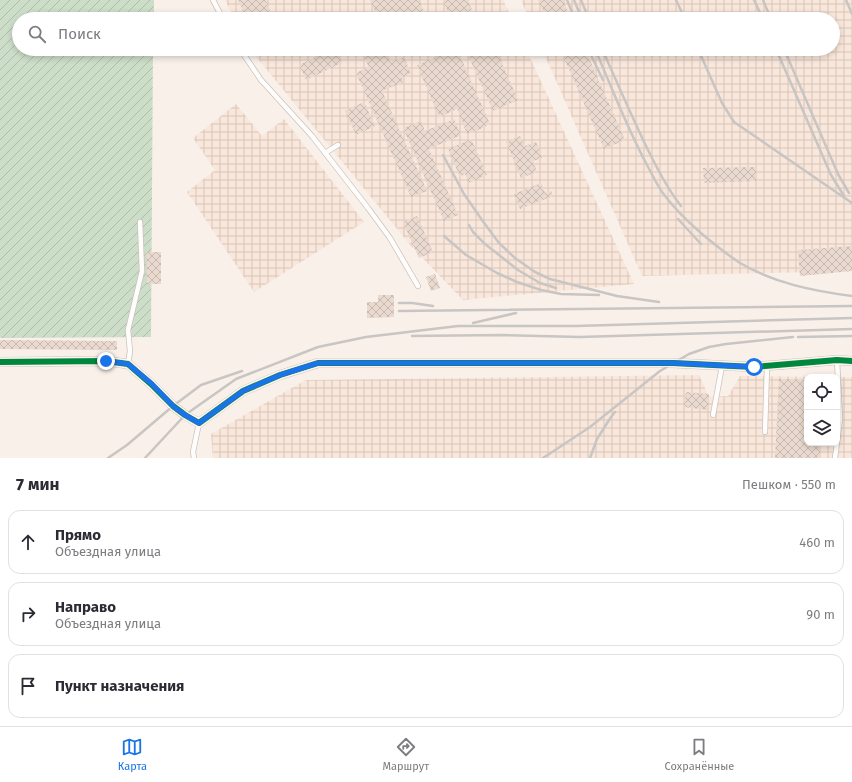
<!DOCTYPE html>
<html lang="ru">
<meta charset="utf-8">
<style>
body{margin:0;font-family:"Fira Sans",sans-serif;background:#f2f2f3;color:#2b2b33}
.controls{position:absolute;right:12px;bottom:12px;display:grid;overflow:hidden;border-radius:8px;box-shadow:0 2px 6px #0003}
.controls button{width:36px;height:36px;display:grid;place-items:center;padding:0;border:0;border-bottom:1px solid #e1e1e2;background:#fff;color:#2b2b33;font:20px sans-serif}
.stop{position:absolute;width:12px;height:12px;margin:-9px;border:3px solid #1a73e8;border-radius:50%;background:#fff}
.stop.end{background:#1a73e8;border-color:#fff;box-shadow:0 1px 4px #0008}
.list{margin:0;padding:0;list-style:none}
h2{display:flex;justify-content:space-between;align-items:center;height:52px;margin:0;padding:0 16px;font-size:17px}
h2 small{font-size:13px;font-weight:400;color:#7c7c81}
.list li{display:grid;grid-template-columns:26px 1fr auto;gap:12px;align-items:center;box-sizing:border-box;height:64px;margin:0 8px 8px;padding:0 8px;border:1px solid #e1e1e2;border-radius:12px}
.list b{display:block;font-size:15px;white-space:nowrap}
.list p{margin:0;font-size:13px;white-space:nowrap;color:#7c7c81}
.list em{font-size:13px;font-style:normal;color:#7c7c81}
.icon{flex:none;width:22px;height:22px;fill:none;stroke:currentColor;stroke-width:2;stroke-linecap:round;stroke-linejoin:round}
.map{position:relative;flex:none;width:852px;height:458px;overflow:hidden}
.search{position:absolute;background:#fff;box-shadow:0 2px 6px #0003;left:12px;right:12px;top:12px;height:44px;display:flex;align-items:center;gap:10px;box-sizing:border-box;padding:0 14px;border-radius:22px;color:#7c7c81;font-size:15px}
.sheet{height:268px;background:#fff}
nav{display:flex;justify-content:space-around;align-items:center;box-sizing:border-box;height:56px;border-top:1px solid #e1e1e2;background:#fff;font-size:11px;color:#7c7c81}
nav a{display:grid;justify-items:center;gap:2px}
nav .on{color:#1a73e8}
.map>svg:first-child{display:block}
</style>
<div class="map">
<svg width="852" height="458" viewBox="0 0 852 458">
<defs>
<pattern id="industrial-grid" width="8" height="8" patternUnits="userSpaceOnUse"><rect width="8" height="8" fill="#fae7db"/><path d="M0 4h8M4 0v8" fill="none" stroke="#d6c6bb"/></pattern>
<pattern id="garden-furrows" width="10" height="10" patternUnits="userSpaceOnUse"><rect width="10" height="10" fill="#ccddc8"/><path d="M-1 1l2-2M0 10L10 0M9 11l2-2" fill="none" stroke="#afbdab"/></pattern>
<pattern id="building-cross-hatch" width="8" height="8" patternUnits="userSpaceOnUse"><rect width="8" height="8" fill="#e9d9ce"/><path d="M0 0l8 8M0 8l8-8" fill="none" stroke="#c8bab0"/></pattern>
</defs>
<rect width="100%" height="100%" fill="#f9f0ea"/>
<g fill="url(#industrial-grid)">
<path d="M225,0H503L512,19H235Z"/>
<path d="M521,0H852V271L642,276L542,49H833V19H529Z"/>
<path d="M251,49H526L634,284L463,300L411,246L254,54Z"/>
<path d="M236,104L262,136L284,119L364,222L254,292L187,192L215,170L193,138Z"/>
<path d="M699,375L709,397L728,396L740,376L832,377H807V443H837V377H852V458H213L211,434L306,380Z"/>
</g>
<path fill="url(#garden-furrows)" d="M0,0H154V19H19V49H153L151,337L0,338Z"/>
<g fill="url(#building-cross-hatch)">
<path d="M238,0H266L270,11L251,19H246Z"/>
<path d="M370,0H419L427,19H378Z"/>
<path d="M443,0H468L472,10L450,18Z"/>
<path d="M538,0H563L571,19H547Z"/>
<path d="M333,49H335L342,63L306,80L299,65Z"/>
<path d="M382,49H385L391,62L404,57L411,73L402,77L404,82L382,91L427,191L411,197L356,73L369,67L364,57Z"/>
<path d="M454,49H457L490,124L478,130L467,134L457,109L439,117L417,65Z"/>
<path d="M482,49H496L518,100L493,111L468,55Z"/>
<path d="M560,49H585L625,140L604,149Z"/>
<path d="M364,102L375,126L356,135L345,111Z"/>
<path d="M454,119L461,135L429,149L458,215L444,221L403,128L421,121L425,131Z"/>
<path d="M520,136L525,146L536,142L542,158L533,161L537,172L521,178L506,142Z"/>
<path d="M471,139L487,175L469,183L465,174L460,177L448,149Z"/>
<path d="M756,167V181L704,183L703,168Z"/>
<path d="M541,183L545,193L551,191L553,196L520,209L514,194Z"/>
<path d="M417,216L433,252L419,258L403,222Z"/>
<path d="M852,246V271L800,276L798,250Z"/>
<path d="M146,252H161V284H147Z"/>
<path d="M435,274L440,288L431,291L426,277Z"/>
<path d="M378,295H394V317L367,318V302H378Z"/>
<path d="M0,340L117,341V350L0,349Z"/>
<path d="M779,379L807,380V443H820V458H775Z"/>
<path d="M686,392L709,394L708,410L684,407Z"/>
</g>
<g fill="none" stroke-linecap="round" stroke-linejoin="round">
<g stroke="#cbc2bc" stroke-width="6">
<g id="lane">
<path d="M213,0L223,19"/>
<path d="M240,49L261,80L312,136L368,208L390,238L418,286"/>
<path d="M325,153L338,145"/>
<path d="M128,364L130,351L128,330L142,271L140,222"/>
<path d="M713,415L722,366"/>
<path d="M765,432L767,366"/>
<path d="M837,443L840,419L837,360"/>
<path d="M194,458L193,452L199,423"/>
<path d="M835,458L837,443"/>
</g>
</g>
<g stroke="#cbc2bc" stroke-width="10">
<path id="street" d="M0,362L106,361L128,364L151,384L173,406L185,415L199,423L243,391L280,375L318,363H673L754,367L837,360L852,361"/>
</g>
<use href="#lane" stroke="#fefdfc" stroke-width="4.5"/>
<use href="#street" stroke="#fefdfc" stroke-width="9"/>
<g stroke="#c8c5c3" stroke-width="2.5">
<path d="M567,0L575,19"/>
<path d="M574,0L582,19"/>
<path d="M581,0L589,19"/>
<path d="M676,0L685,19"/>
<path d="M754,0L763,19"/>
<path d="M763,0L771,19"/>
<path d="M846,0L852,14"/>
<path d="M588,49L603,80"/>
<path d="M595,49C612,88 627,128 647,165C652,174 656,183 662,192C673,207 687,221 701,233C713,243 726,254 740,263C774,283 813,291 852,296"/>
<path d="M602,49C617,82 631,115 647,148C657,168 667,188 681,206"/>
<path d="M698,49L722,103L734,122L852,203"/>
<path d="M776,49L831,175L844,196"/>
<path d="M784,49L838,174L849,193"/>
<path d="M443,155L464,194L482,220L499,243L515,258L535,272L550,279L617,296L659,302"/>
<path d="M678,219L701,244"/>
<path d="M469,225L473,232L485,244L518,270L540,283L556,288"/>
<path d="M444,236L466,255L497,273L517,282L541,290L561,294L599,295"/>
<path d="M399,303H412L433,306"/>
<path d="M399,311L852,306"/>
<path d="M473,323L516,313"/>
<path d="M412,336L502,335L580,337L852,329"/>
<path d="M798,337L852,336"/>
<path d="M108,458L127,445L173,406L201,385L242,371"/>
<path d="M145,458L185,415L236,379L318,347L366,337L458,326H576L852,318"/>
<path d="M543,458L590,427L660,371L689,354L709,347L726,344L793,337"/>
<path d="M590,458L597,439L611,417L615,412"/>
</g>
<g stroke="#ffefe4" stroke-width="8">
<path id="cycleway" d="M0,362L106,361L128,364L151,384L173,406L185,415L199,423L243,391L280,375L318,363H673L754,367L837,360L852,361"/>
</g>
<use href="#cycleway" stroke="#00873e" stroke-width="6"/>
</g>
<g fill="none" stroke-linecap="round" stroke-linejoin="round">
<path stroke="#1a73e8" stroke-width="5" d="M106,361L128,364L152,384L173,406L185,415L199,423L243,391L280,375L318,363H673L754,367"/>
</g>
</svg>
<div class="controls">
<button><svg class="icon" aria-label="locate" viewBox="0 0 24 24"><circle cx="12" cy="12" r="6"/><path d="M12 2v4M12 18v4M2 12h4M18 12h4"/></svg></button>
<button><svg class="icon" aria-label="layers" viewBox="0 0 24 24"><path d="M12 4l9 5-9 5-9-5zM3 14l9 5 9-5"/></svg></button>
</div>
<div class="stop" style="left:754px;top:367px"></div>
<div class="stop end" style="left:106px;top:361px"></div>
<div class="search"><svg class="icon" aria-label="search" viewBox="0 0 24 24"><circle cx="10" cy="10" r="6"/><path d="M15 15l6 6"/></svg>Поиск</div>
</div>
<section class="sheet">
<h2>7 мин<small>Пешком · 550 m</small></h2>
<ul class="list">
<li><svg class="icon" aria-label="ahead" viewBox="0 0 24 24"><path d="M12 20V5M6 11l6-6 6 6"/></svg><div><b>Прямо</b><p>Объездная улица</p></div><em>460 m</em></li>
<li><svg class="icon" aria-label="right" viewBox="0 0 24 24"><path d="M7 20v-9h11M14 6l5 5-5 5"/></svg><div><b>Направо</b><p>Объездная улица</p></div><em>90 m</em></li>
<li><svg class="icon" aria-label="arrive" viewBox="0 0 24 24"><path d="M6 21V4h12l-3 4 3 4H6"/></svg><div><b>Пункт назначения</b></div></li>
</ul>
</section>
<nav>
<a class="on"><svg class="icon" aria-label="map" viewBox="0 0 24 24"><path d="M3 6l6-2 6 2 6-2v14l-6 2-6-2-6 2zM9 4v14M15 6v14"/></svg>Карта</a>
<a><svg class="icon" aria-label="directions" viewBox="0 0 24 24"><path d="M12 3l9 9-9 9-9-9zM9 14v-3h6M13 9l2 2-2 2"/></svg>Маршрут</a>
<a><svg class="icon" aria-label="saved" viewBox="0 0 24 24"><path d="M7 4h10v16l-5-4-5 4z"/></svg>Сохранённые</a>
</nav>
